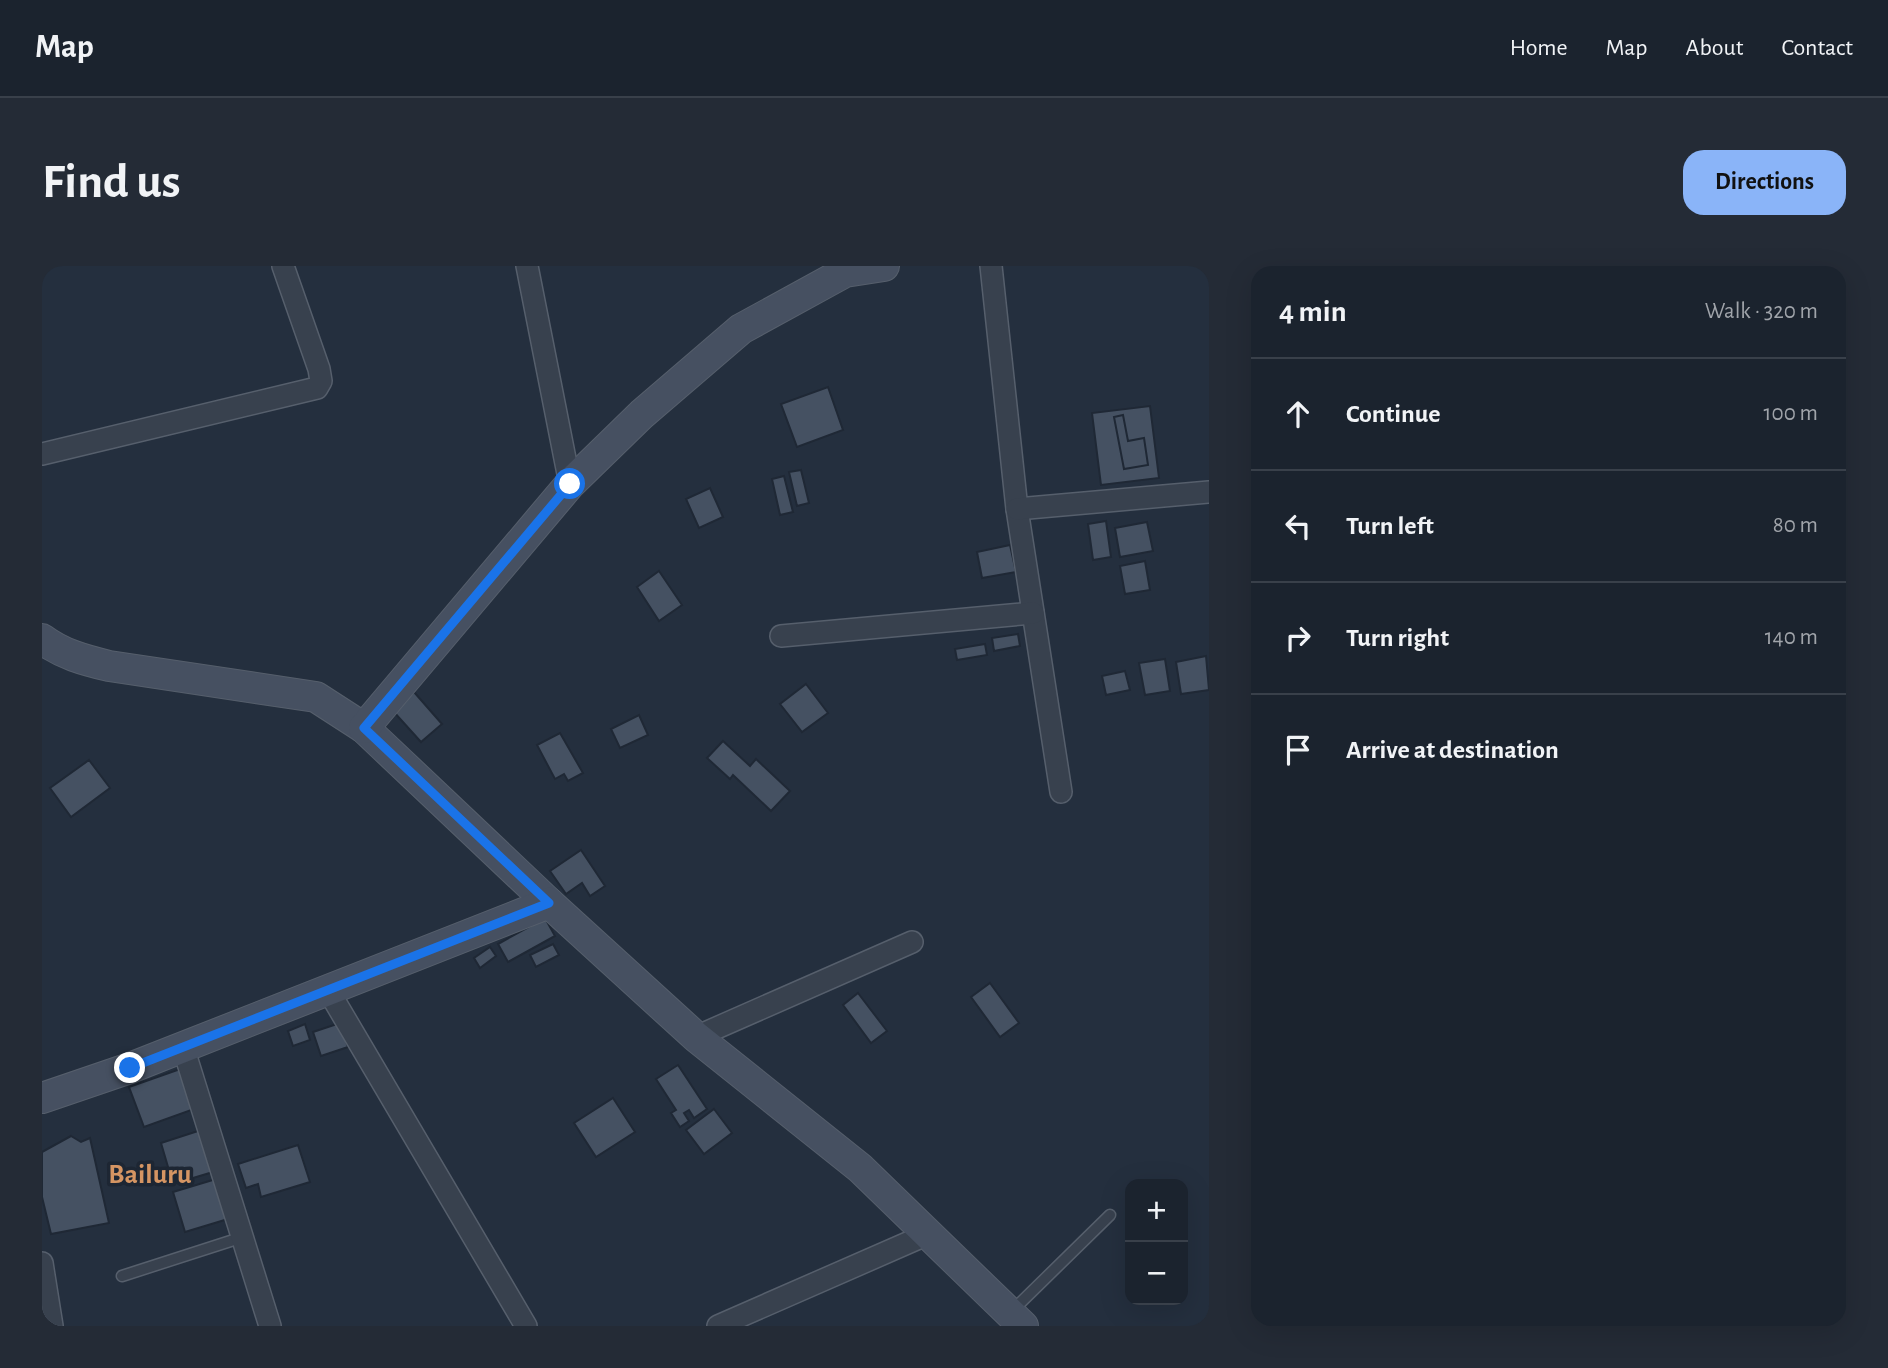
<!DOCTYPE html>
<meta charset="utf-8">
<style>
body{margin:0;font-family:"Alegreya Sans",sans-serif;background:#242b36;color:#f1f3f6}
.controls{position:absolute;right:21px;bottom:21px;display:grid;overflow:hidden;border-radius:14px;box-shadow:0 7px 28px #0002}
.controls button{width:63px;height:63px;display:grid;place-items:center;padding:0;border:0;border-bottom:2px solid #39404a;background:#1b232e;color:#f1f3f6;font:35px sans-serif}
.stop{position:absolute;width:21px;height:21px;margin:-16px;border:5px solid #1a73e8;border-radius:50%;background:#fff}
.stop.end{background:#1a73e8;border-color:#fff;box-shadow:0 2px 7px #0008}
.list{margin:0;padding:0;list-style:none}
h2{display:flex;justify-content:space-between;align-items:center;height:91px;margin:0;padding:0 28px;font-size:30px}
h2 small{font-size:23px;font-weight:400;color:#a0a4aa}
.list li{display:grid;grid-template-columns:46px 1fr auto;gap:21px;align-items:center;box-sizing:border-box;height:112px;padding:0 28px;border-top:2px solid #39404a}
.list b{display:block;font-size:26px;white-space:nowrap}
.list em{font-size:23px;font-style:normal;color:#a0a4aa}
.icon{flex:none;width:38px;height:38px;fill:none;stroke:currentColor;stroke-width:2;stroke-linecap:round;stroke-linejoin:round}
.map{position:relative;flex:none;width:1167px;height:1060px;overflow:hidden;border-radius:21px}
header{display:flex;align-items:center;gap:42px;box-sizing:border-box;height:98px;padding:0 35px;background:#1b232e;border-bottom:2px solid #39404a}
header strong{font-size:33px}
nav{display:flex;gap:38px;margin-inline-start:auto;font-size:24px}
.intro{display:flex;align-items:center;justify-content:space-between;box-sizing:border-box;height:168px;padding:0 42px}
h1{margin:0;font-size:49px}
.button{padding:18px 32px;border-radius:21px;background:#8ab4f8;color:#111;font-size:24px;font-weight:700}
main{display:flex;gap:42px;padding:0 42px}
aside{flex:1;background:#1b232e;border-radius:21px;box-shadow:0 7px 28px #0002}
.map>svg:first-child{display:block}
</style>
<header>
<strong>Map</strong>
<nav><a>Home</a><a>Map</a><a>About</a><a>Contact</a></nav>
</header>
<div class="intro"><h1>Find us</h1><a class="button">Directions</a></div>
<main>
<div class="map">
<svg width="1167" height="1060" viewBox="0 0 1167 1060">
<rect width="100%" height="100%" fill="#242f3e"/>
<g fill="#455162" stroke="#1f2835" stroke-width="2">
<path d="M786,121L801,164L755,181L739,138Z"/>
<path d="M1108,140L1117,212L1059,219L1050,147Z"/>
<path d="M1081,149L1086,175L1102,172L1106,199L1082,203L1072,151Z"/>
<path d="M759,204L767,237L755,240L747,206Z"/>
<path d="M742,210L751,246L738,249L730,213Z"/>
<path d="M668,222L681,251L657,262L644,233Z"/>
<path d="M1064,255L1069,291L1051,294L1046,258Z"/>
<path d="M1105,256L1111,285L1078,291L1073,262Z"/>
<path d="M968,279L974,306L940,312L935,286Z"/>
<path d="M1103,295L1108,324L1083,328L1078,300Z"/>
<path d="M617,305L640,339L617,355L595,321Z"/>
<path d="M976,368L978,380L952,385L950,372Z"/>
<path d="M943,378L945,389L915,394L913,383Z"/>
<path d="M1164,390L1167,424L1139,428L1134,396Z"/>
<path d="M1123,393L1128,425L1103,429L1097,397Z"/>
<path d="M1083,405L1088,424L1064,429L1060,410Z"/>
<path d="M764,418L786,447L760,466L738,438Z"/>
<path d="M372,426L400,458L379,476L351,445Z"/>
<path d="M597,449L606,469L578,482L569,463Z"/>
<path d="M518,467L541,507L526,515L522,508L513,513L495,479Z"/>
<path d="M681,475L708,500L714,493L748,525L729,545L691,509L688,513L665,492Z"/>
<path d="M47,494L68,522L29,551L8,522Z"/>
<path d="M539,584L563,620L548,630L540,617L524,628L508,605Z"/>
<path d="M503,652L513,670L466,696L456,678Z"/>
<path d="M511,678L517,689L494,701L488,689Z"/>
<path d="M448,681L454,690L438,702L432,692Z"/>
<path d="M948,717L977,757L958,771L929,731Z"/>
<path d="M816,727L845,765L829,777L801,739Z"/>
<path d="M298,757L306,781L279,790L271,766Z"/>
<path d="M263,758L268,774L251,780L246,765Z"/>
<path d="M636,799L665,843L652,852L647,844L642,847L647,855L638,861L629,847L634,844L614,813Z"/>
<path d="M141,802L155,842L102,861L87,821Z"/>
<path d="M571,832L593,866L554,891L532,857Z"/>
<path d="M672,843L690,867L662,888L644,864Z"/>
<path d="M159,864L171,906L131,918L119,877Z"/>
<path d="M29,870L39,876L48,872L67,957L9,968L0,931V886Z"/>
<path d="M256,879L268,916L219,931L216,918L204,922L196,898Z"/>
<path d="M174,913L186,953L143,966L131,926Z"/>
</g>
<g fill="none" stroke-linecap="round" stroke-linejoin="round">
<g stroke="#565f6c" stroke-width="13">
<g id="lane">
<path d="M80,1010L201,971"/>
<path d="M970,1045L1068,949"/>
</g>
</g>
<g stroke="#565f6c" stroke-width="24">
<g id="street">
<path d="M485,0L528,218"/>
<path d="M949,0L975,243L1019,526"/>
<path d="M0,188L275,122L279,115L277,103L241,0"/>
<path d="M975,243L1167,226"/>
<path d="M739,370L991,347"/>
<path d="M286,724L484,1060"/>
<path d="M654,771L870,676"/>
<path d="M141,781L228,1060"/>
<path d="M0,997L10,1060"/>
<path d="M676,1060L886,968"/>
</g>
</g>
<g stroke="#565f6c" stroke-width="32">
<g id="secondary">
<path d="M0,373C20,388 42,394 67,400L274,431L322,462L507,637"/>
<path d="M322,462L528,218L600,148L699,63L803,6L842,0"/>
<path d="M0,832L88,802L507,637L654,771L818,902L981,1060"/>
</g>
</g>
<use href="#lane" stroke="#38414e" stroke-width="10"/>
<use href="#street" stroke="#38414e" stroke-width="21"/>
<use href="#secondary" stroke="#465061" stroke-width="30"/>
</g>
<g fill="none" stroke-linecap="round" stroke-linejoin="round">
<path stroke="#1a73e8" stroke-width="9" d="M88,802L507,637L322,462L528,218"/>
</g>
<g text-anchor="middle" stroke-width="7" stroke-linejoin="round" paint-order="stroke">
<g font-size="28" font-weight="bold" fill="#d59563" stroke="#1d2633">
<text x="108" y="917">Bailuru</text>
</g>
</g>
</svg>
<div class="controls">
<button>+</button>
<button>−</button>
</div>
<div class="stop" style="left:528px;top:218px"></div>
<div class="stop end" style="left:88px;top:802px"></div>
</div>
<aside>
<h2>4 min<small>Walk · 320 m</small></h2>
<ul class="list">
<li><svg class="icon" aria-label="ahead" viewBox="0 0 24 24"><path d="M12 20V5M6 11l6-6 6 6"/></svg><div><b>Continue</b></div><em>100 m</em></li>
<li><svg class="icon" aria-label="left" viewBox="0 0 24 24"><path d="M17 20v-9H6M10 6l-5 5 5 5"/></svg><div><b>Turn left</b></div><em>80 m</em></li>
<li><svg class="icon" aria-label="right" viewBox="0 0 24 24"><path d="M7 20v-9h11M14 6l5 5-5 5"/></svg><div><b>Turn right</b></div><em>140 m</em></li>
<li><svg class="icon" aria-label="arrive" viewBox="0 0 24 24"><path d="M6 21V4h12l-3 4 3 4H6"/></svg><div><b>Arrive at destination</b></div></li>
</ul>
</aside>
</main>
